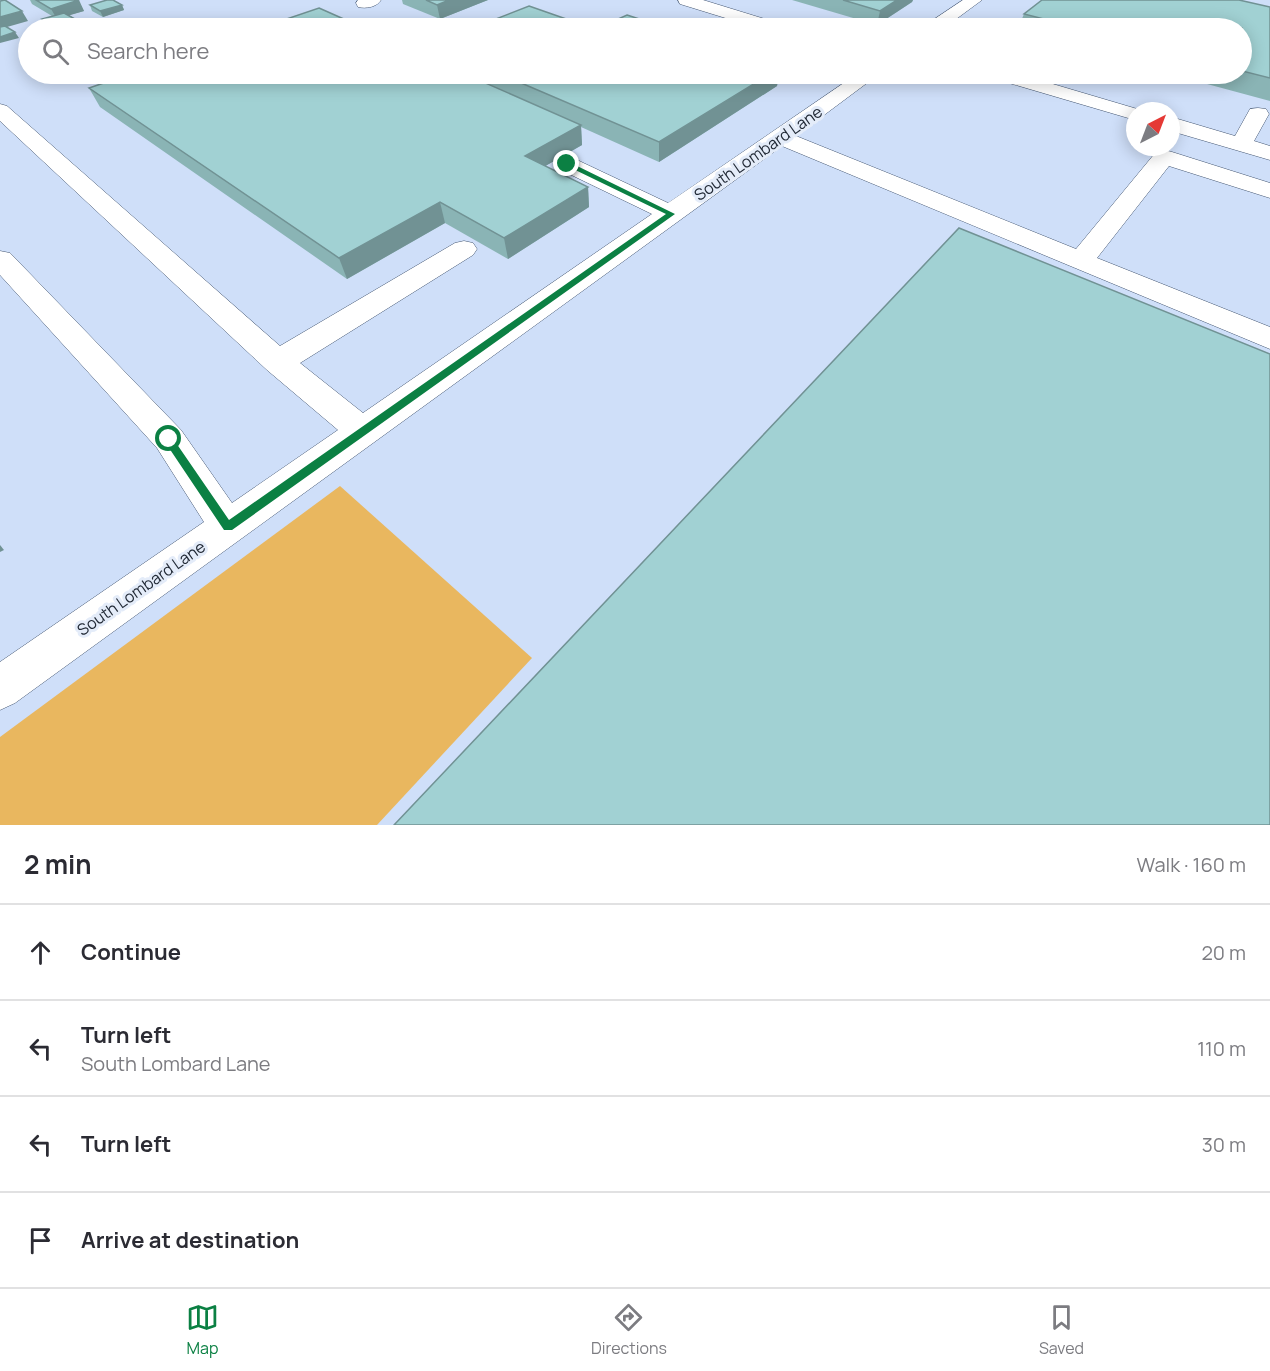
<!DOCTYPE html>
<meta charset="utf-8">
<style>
body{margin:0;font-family:Manrope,sans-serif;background:#f2f2f3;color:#2b2b33}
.compass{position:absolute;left:1126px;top:102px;width:54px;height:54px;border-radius:50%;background:#fff;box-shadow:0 3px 15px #0003;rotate:42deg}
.stop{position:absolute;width:18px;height:18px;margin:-14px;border:4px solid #0b8043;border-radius:50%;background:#fff}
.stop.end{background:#0b8043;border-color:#fff;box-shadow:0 2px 6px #0008}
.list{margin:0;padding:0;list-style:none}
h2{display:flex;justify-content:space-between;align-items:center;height:78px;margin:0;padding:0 24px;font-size:26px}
h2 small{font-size:20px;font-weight:400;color:#7c7c81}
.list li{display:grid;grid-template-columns:39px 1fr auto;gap:18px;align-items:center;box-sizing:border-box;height:96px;padding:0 24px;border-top:2px solid #e1e1e2}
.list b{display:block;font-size:22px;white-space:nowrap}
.list p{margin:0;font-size:20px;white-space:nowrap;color:#7c7c81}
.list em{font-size:20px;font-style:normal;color:#7c7c81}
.icon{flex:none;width:33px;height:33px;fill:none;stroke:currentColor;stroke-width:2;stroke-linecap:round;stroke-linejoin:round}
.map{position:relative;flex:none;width:1270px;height:825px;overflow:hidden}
.search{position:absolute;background:#fff;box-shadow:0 3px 15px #0003;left:18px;right:18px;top:18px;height:66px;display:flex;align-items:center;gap:15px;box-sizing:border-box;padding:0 21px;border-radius:33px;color:#7c7c81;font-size:22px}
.sheet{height:462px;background:#fff}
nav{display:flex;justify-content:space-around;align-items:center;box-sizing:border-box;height:84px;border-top:2px solid #e1e1e2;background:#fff;font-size:16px;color:#7c7c81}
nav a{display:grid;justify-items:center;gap:3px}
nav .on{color:#0b8043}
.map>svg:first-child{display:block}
</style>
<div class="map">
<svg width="1270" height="825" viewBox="0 0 1270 825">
<rect width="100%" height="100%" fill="#cfdff9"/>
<path fill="#e9b75f" d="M340,486L532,658L377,825H0V737Z"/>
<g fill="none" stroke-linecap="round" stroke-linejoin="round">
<g stroke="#455772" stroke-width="1">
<g id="minor">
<path d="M358,0H381C377,7 366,9 358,7L356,3Z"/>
<path d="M678,0H703L781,24L784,28H758L680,4Z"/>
<path d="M963,0H982L944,28H924L927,24Z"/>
<path d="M857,74H879L796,136L1076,249L1156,152L1164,150L1172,152L1270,183V198L1169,166L1097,258L1270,327V349L782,146L15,703L0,710V662L204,522L157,448L0,275V251L10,253L181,430L232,503L338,430L267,370L0,121V104L7,106L280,346L455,243L464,241L473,243L477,249L473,255L300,363L363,413L652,214L559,169L555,164L559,159L567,157L575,159L668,203Z"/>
<path d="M989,74H1019L1144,111H1135V120L992,78Z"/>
<path d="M1258,108L1266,109L1269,114L1254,141L1270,146V160L1171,131V117L1235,136L1250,109Z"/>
</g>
</g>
<use href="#minor" fill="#fff" fill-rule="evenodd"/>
</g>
<g fill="#8ab4b5">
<path d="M30,0H78L84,11L69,15L75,19L78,24L65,28H52L45,25L42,19L52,16L32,4Z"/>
<path d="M402,0H488L440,19L403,4Z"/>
<path d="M792,0H913L912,2L877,25Z"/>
<path d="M90,5H122L124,10L103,17L92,11Z"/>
<path d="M1270,7V101L1170,74H1242V28H1018L1024,14Z"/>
<path d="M130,74H779L777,86L659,162L581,127L582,145L545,166L588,187L589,207L508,259L445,223L347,279L100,107L89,88Z"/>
</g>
<g fill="#719294">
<path d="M79,0L84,11L57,19L51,9Z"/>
<path d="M449,0H488L440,19L437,5Z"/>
<path d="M897,0H913L912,2L877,25L880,11Z"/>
<path d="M122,5L124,10L103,17L100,11Z"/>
<path d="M22,11L28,21L0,29V17Z"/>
<path d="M75,19L78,24L65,28H54L53,26Z"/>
<path d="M15,32L19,38L0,43V37Z"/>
<path d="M770,74H779L777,86L659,162V142Z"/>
<path d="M581,125L582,145L528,176L525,156Z"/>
<path d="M588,187L589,207L508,259L504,238Z"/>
<path d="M440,202L445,223L347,279L339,258Z"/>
<path d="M0,545L4,550L0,552Z"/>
</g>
<g fill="#a1d1d3" stroke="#719294" stroke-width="1.5">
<path d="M5,0L22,11L0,17V1Z"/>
<path d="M36,0H79L51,9Z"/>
<path d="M107,0H113L122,5L100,11L90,5Z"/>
<path d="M426,0H449L437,5Z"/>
<path d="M843,0H897L880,11Z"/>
<path d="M1042,0H1239L1270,7V78L1242,71V28H1079L1024,14Z"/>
<path d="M529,6L592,28H473Z"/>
<path d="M319,8L364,28H260Z"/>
<path d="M64,13L75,19L53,26L42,19Z"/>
<path d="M627,15L667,28H598Z"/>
<path d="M447,23L460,28H434Z"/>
<path d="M5,26L15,32L0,37V27Z"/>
<path d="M130,74H465L581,125L525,156L588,187L504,238L440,202L339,258L89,88Z"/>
<path d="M500,74H770L659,142Z"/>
<path d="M959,228L1270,354V825H394Z"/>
</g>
<path fill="#0b8043" d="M565,162H569L675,214L232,530H224L165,442V437H172L229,520L666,214L565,165Z"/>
<g text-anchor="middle" stroke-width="6" stroke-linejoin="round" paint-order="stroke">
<g font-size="16" fill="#222a36" stroke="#e4ecf9">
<text transform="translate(758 153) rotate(-35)" y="6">South Lombard Lane</text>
<text transform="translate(141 588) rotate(-35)" y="6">South Lombard Lane</text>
</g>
</g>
</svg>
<svg class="compass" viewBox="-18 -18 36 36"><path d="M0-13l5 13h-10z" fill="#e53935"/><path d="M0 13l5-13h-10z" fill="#7c7c81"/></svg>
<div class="stop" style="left:169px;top:439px"></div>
<div class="stop end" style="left:567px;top:164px"></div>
<div class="search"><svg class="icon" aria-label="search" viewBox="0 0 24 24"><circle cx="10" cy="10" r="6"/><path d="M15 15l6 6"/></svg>Search here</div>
</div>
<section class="sheet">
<h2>2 min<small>Walk · 160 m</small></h2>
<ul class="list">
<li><svg class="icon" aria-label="ahead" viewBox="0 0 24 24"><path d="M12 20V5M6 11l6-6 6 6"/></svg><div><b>Continue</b></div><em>20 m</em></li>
<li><svg class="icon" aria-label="left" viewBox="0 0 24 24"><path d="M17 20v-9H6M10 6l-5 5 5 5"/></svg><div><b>Turn left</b><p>South Lombard Lane</p></div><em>110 m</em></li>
<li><svg class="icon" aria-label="left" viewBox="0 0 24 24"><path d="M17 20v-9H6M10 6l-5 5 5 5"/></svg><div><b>Turn left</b></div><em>30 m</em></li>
<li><svg class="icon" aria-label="arrive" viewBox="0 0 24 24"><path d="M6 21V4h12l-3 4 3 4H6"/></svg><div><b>Arrive at destination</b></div></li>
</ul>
</section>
<nav>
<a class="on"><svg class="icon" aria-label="map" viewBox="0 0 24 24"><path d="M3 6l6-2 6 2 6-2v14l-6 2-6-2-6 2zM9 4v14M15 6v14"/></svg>Map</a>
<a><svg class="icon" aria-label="directions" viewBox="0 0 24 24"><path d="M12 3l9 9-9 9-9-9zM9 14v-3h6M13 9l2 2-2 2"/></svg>Directions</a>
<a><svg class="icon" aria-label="saved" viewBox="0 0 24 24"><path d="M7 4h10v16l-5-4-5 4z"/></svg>Saved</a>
</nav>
